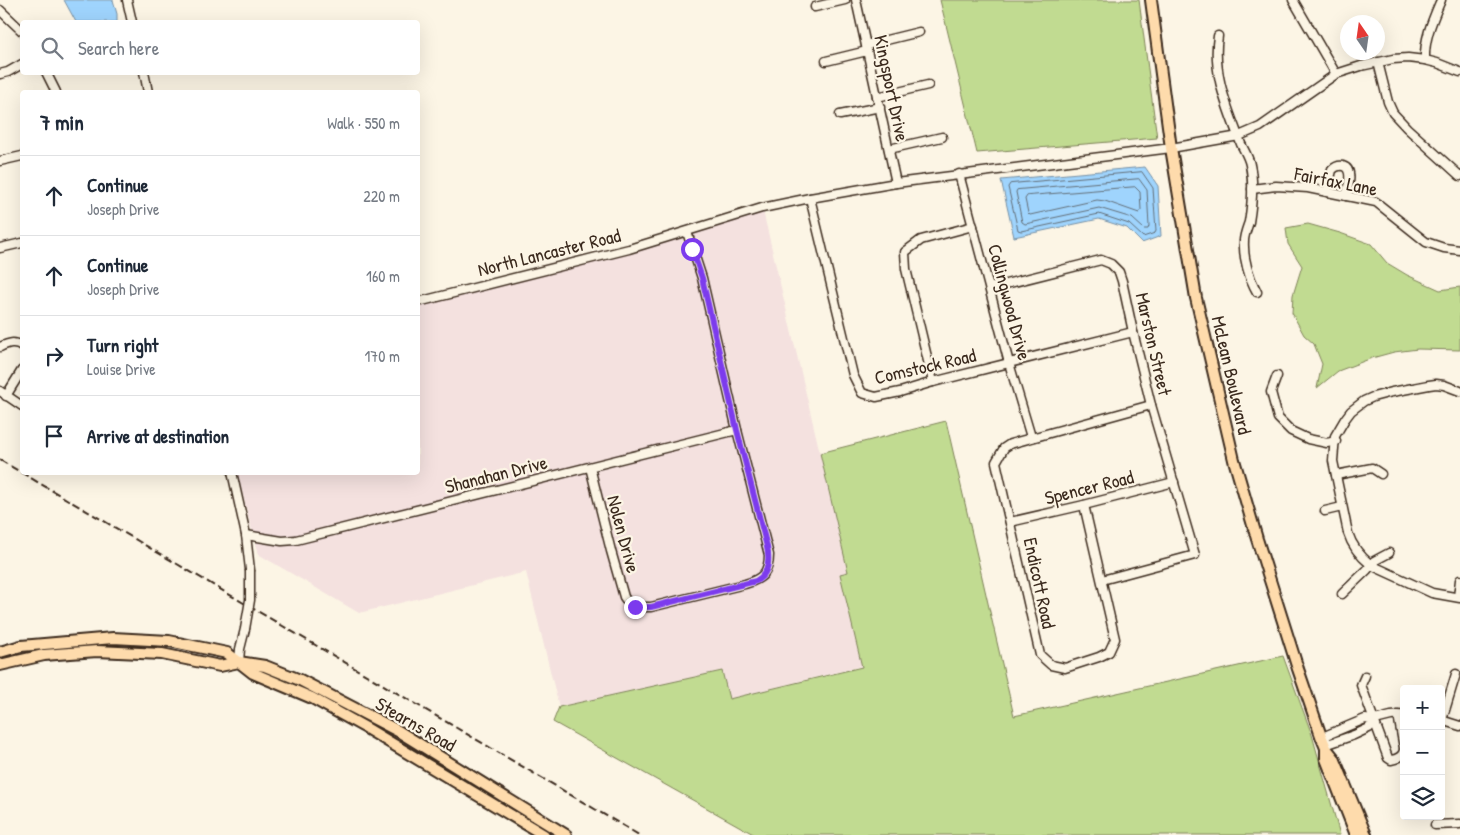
<!DOCTYPE html>
<meta charset="utf-8">
<style>
body{margin:0;font-family:"Patrick Hand",sans-serif;background:#f2f2f3;color:#1f2937}
.controls{position:absolute;right:15px;bottom:15px;display:grid;overflow:hidden;border-radius:5px;box-shadow:0 5px 20px #0002}
.controls button{width:45px;height:45px;display:grid;place-items:center;padding:0;border:0;border-bottom:1px solid #e0e1e3;background:#fff;color:#1f2937;font:25px sans-serif}
.compass{position:absolute;left:1340px;top:15px;width:45px;height:45px;border-radius:50%;background:#fff;box-shadow:0 5px 20px #0002;rotate:347deg}
.stop{position:absolute;width:15px;height:15px;margin:-11px;border:4px solid #7c3aed;border-radius:50%;background:#fff}
.stop.end{background:#7c3aed;border-color:#fff;box-shadow:0 1px 5px #0008}
.list{margin:0;padding:0;list-style:none}
h2{display:flex;justify-content:space-between;align-items:center;height:65px;margin:0;padding:0 20px;font-size:21px}
h2 small{font-size:16px;font-weight:400;color:#747a83}
.list li{display:grid;grid-template-columns:32px 1fr auto;gap:15px;align-items:center;box-sizing:border-box;height:80px;padding:0 20px;border-top:1px solid #e0e1e3}
.list b{display:block;font-size:19px;white-space:nowrap}
.list p{margin:0;font-size:16px;white-space:nowrap;color:#747a83}
.list em{font-size:16px;font-style:normal;color:#747a83}
.icon{flex:none;width:28px;height:28px;fill:none;stroke:currentColor;stroke-width:2;stroke-linecap:round;stroke-linejoin:round}
.map{position:relative;flex:none;width:1460px;height:835px;overflow:hidden}
.search{position:absolute;background:#fff;box-shadow:0 5px 20px #0002;left:20px;top:20px;width:400px;height:55px;display:flex;align-items:center;gap:12px;box-sizing:border-box;padding:0 18px;border-radius:5px;color:#747a83;font-size:19px}
.panel{position:absolute;background:#fff;box-shadow:0 5px 20px #0002;left:20px;top:90px;width:400px;height:385px;border-radius:5px}
.map>svg:first-child{display:block}
</style>
<div class="map">
<svg width="1460" height="835" viewBox="0 0 1460 835">
<rect width="100%" height="100%" fill="#fcf5e5"/>
<filter id="ink" filterUnits="userSpaceOnUse"><feTurbulence type="fractalNoise" baseFrequency=".02" numOctaves="2"/><feDisplacementMap in="SourceGraphic" scale="10" xChannelSelector="R" yChannelSelector="G"/><feConvolveMatrix kernelMatrix="1 2 1 2 8 2 1 2 1" color-interpolation-filters="sRGB"/></filter>
<g filter="url(#ink)">
<path fill="#f4e1df" d="M763,211L848,572L840,574L862,666L729,699L722,671L559,707L526,572L359,613L258,554L237,473L418,472V304Z"/>
<g fill="#c1db91" stroke="#7e8258">
<path d="M940,0H1139L1157,138L977,153Z"/>
<path d="M1308,224L1340,233L1371,244L1387,263L1407,275L1440,290L1460,287V350L1418,349L1394,352L1372,358L1338,371L1317,388L1322,364L1314,344L1304,335L1292,313L1293,295L1302,266L1288,244L1286,228Z"/>
<path d="M946,421L1014,716L1283,656L1312,735L1340,835H755L553,722L559,707L722,671L729,699L862,667L840,574L848,572L820,453Z"/>
</g>
<g fill="#9fd4fd" stroke="#7790a4">
<path d="M64,0H113L117,14V22H76Z"/>
<path d="M1145,167L1158,186L1161,236L1142,243L1127,228L1099,219L1014,237L1001,180Z"/>
</g>
<g fill="none" stroke-linecap="round" stroke-linejoin="round">
<g stroke="#636e77" stroke-width="1">
<path d="M1142,172L1153,188L1156,231L1155,233L1143,237L1129,224L1099,214L1021,231L1018,230L1008,187L1010,184Z"/>
<path d="M1139,179L1147,190L1149,226L1148,229H1144L1132,218L1099,208L1025,224L1022,222L1016,192L1017,190Z"/>
<path d="M1135,187L1140,192L1141,210L1139,213L1105,201L1097,200L1030,215L1028,213L1025,199L1027,196Z"/>
</g>
<g stroke="#3b2a1e" stroke-width="11">
<g id="minor">
<path d="M127,0L132,22"/>
<path d="M856,0L896,183"/>
<path d="M1293,0L1336,74"/>
<path d="M815,7L845,0"/>
<path d="M0,10L22,31"/>
<path d="M1218,36C1212,75 1228,108 1241,144C1244,150 1249,158 1250,165C1254,183 1252,204 1249,222C1247,228 1244,235 1244,241C1243,258 1249,278 1257,292"/>
<path d="M866,45L919,32"/>
<path d="M1425,60C1424,38 1433,19 1441,0"/>
<path d="M826,61L867,51"/>
<path d="M1378,62L1388,102L1393,113L1407,128L1460,176"/>
<path d="M46,72L56,92"/>
<path d="M144,72L148,92"/>
<path d="M0,74L8,72L22,64"/>
<path d="M877,97L928,85"/>
<path d="M840,115L880,107"/>
<path d="M889,149L942,137"/>
<path d="M0,161L22,156"/>
<path d="M959,174L1009,363L1031,437"/>
<path d="M1252,189L1276,186L1308,188L1376,202L1426,242L1444,248L1460,250"/>
<path d="M1327,192L1332,170C1335,167 1338,165 1343,166C1354,169 1348,188 1346,196"/>
<path d="M810,198L853,375L862,393L876,397L900,392L933,382L1133,332"/>
<path d="M687,232L702,278L737,430"/>
<path d="M0,248L22,243"/>
<path d="M990,288L1101,260L1111,264L1119,272L1122,281L1133,332L1151,405L1195,555L1102,580"/>
<path d="M418,302L629,249L762,208L810,198L896,183L1171,148L1239,136L1260,127L1336,74L1361,66L1393,59L1408,58L1425,60L1437,63L1460,72"/>
<path d="M0,347C9,343 14,341 22,346"/>
<path d="M1277,376L1271,392L1278,418L1291,431L1308,439L1327,443L1336,441"/>
<path d="M933,382L906,269L905,252L921,240L973,226"/>
<path d="M0,391L22,406"/>
<path d="M1460,391L1444,385L1436,384L1429,385L1392,392L1373,397L1364,401L1351,411L1345,419L1335,436L1333,461L1348,533C1352,546 1360,556 1371,565L1432,593L1460,598"/>
<path d="M6,396L22,370"/>
<path d="M232,472L246,535L250,570"/>
<path d="M1336,475L1372,468L1381,474"/>
<path d="M1084,505L1115,639L1109,652L1099,657L1065,668L1051,665L1040,655L996,462L1004,448L1010,444L1151,405"/>
<path d="M1325,511L1342,507"/>
<path d="M1010,522L1084,505L1174,482"/>
<path d="M246,535L282,541L296,540L737,430L769,555C769,573 762,579 745,584L651,607H635L629,604L624,597L611,551L590,467"/>
<path d="M1342,594L1367,570L1374,561L1389,553"/>
<path d="M1458,597L1460,580"/>
<path d="M239,662L240,649L245,629"/>
<path d="M1365,676L1361,685L1388,758L1391,760C1397,759 1403,757 1404,750"/>
<path d="M1398,715L1404,748"/>
<path d="M1375,720L1369,728L1354,735L1331,743L1324,742L1327,735L1365,719L1375,720L1391,716L1404,715"/>
<path d="M1441,720L1460,726"/>
<path d="M1442,720L1456,674"/>
<path d="M1435,825L1460,824"/>
</g>
</g>
<g stroke="#3b2a1e" stroke-width="14">
<g id="major">
<path d="M1151,0L1171,148L1196,298L1234,460L1257,539L1298,669L1321,736L1326,748L1334,758L1366,835"/>
<path d="M0,652L21,646L113,638L169,641L227,653L239,662L265,666L300,680L398,731L566,835"/>
<path d="M0,665L44,655L97,651L162,654L220,666L239,662L253,673L312,698L366,728L544,835"/>
<path d="M1326,748V759L1356,835"/>
</g>
</g>
<use href="#minor" stroke="#fcf5e5" stroke-width="8"/>
<use href="#major" stroke="#fedbac" stroke-width="10"/>
<path stroke="#3b2a1e" stroke-width="2" stroke-dasharray="8 4" stroke-linecap="butt" d="M0,460L639,835"/>
<g stroke="#3b2a1e" stroke-width="11" stroke-linecap="butt">
<path id="minor-bridge" d="M245,629L250,600V570"/>
</g>
<use href="#minor-bridge" stroke="#fcf5e5" stroke-width="8"/>
</g>
</g>
<g fill="none" stroke-linecap="round" stroke-linejoin="round" filter="url(#ink)">
<path stroke="#7c3aed" stroke-width="6" d="M635,607H651L756,581C769,574 770,561 767,547L737,430L702,278L692,249"/>
</g>
<g text-anchor="middle" stroke-width="4.5" stroke-linejoin="round" paint-order="stroke">
<g font-size="19" fill="#3b2a1e" stroke="#fcf5e5">
<text transform="translate(892 88) rotate(78)" y="7">Kingsport Drive</text>
<text transform="translate(1336 181) rotate(11)" y="7">Fairfax Lane</text>
<text transform="translate(549 252) rotate(-14)" y="7">North Lancaster Road</text>
<text transform="translate(1010 302) rotate(75)" y="7">Collingwood Drive</text>
<text transform="translate(1154 344) rotate(77)" y="7">Marston Street</text>
<text transform="translate(925 366) rotate(-13)" y="7">Comstock Road</text>
<text transform="translate(1232 375) rotate(77)" y="7">McLean Boulevard</text>
<text transform="translate(496 474) rotate(-14)" y="7">Shanahan Drive</text>
<text transform="translate(1089 487) rotate(-14)" y="7">Spencer Road</text>
<text transform="translate(624 534) rotate(75)" y="7">Nolen Drive</text>
<text transform="translate(1040 583) rotate(78)" y="7">Endicott Road</text>
<text transform="translate(416 724) rotate(30)" y="7">Stearns Road</text>
</g>
</g>
</svg>
<div class="controls">
<button>+</button>
<button>−</button>
<button><svg class="icon" aria-label="layers" viewBox="0 0 24 24"><path d="M12 4l9 5-9 5-9-5zM3 14l9 5 9-5"/></svg></button>
</div>
<svg class="compass" viewBox="-18 -18 36 36"><path d="M0-13l5 13h-10z" fill="#e53935"/><path d="M0 13l5-13h-10z" fill="#747a83"/></svg>
<div class="stop" style="left:692px;top:249px"></div>
<div class="stop end" style="left:635px;top:607px"></div>
<div class="search"><svg class="icon" aria-label="search" viewBox="0 0 24 24"><circle cx="10" cy="10" r="6"/><path d="M15 15l6 6"/></svg>Search here</div>
<section class="panel">
<h2>7 min<small>Walk · 550 m</small></h2>
<ul class="list">
<li><svg class="icon" aria-label="ahead" viewBox="0 0 24 24"><path d="M12 20V5M6 11l6-6 6 6"/></svg><div><b>Continue</b><p>Joseph Drive</p></div><em>220 m</em></li>
<li><svg class="icon" aria-label="ahead" viewBox="0 0 24 24"><path d="M12 20V5M6 11l6-6 6 6"/></svg><div><b>Continue</b><p>Joseph Drive</p></div><em>160 m</em></li>
<li><svg class="icon" aria-label="right" viewBox="0 0 24 24"><path d="M7 20v-9h11M14 6l5 5-5 5"/></svg><div><b>Turn right</b><p>Louise Drive</p></div><em>170 m</em></li>
<li><svg class="icon" aria-label="arrive" viewBox="0 0 24 24"><path d="M6 21V4h12l-3 4 3 4H6"/></svg><div><b>Arrive at destination</b></div></li>
</ul>
</section>
</div>
